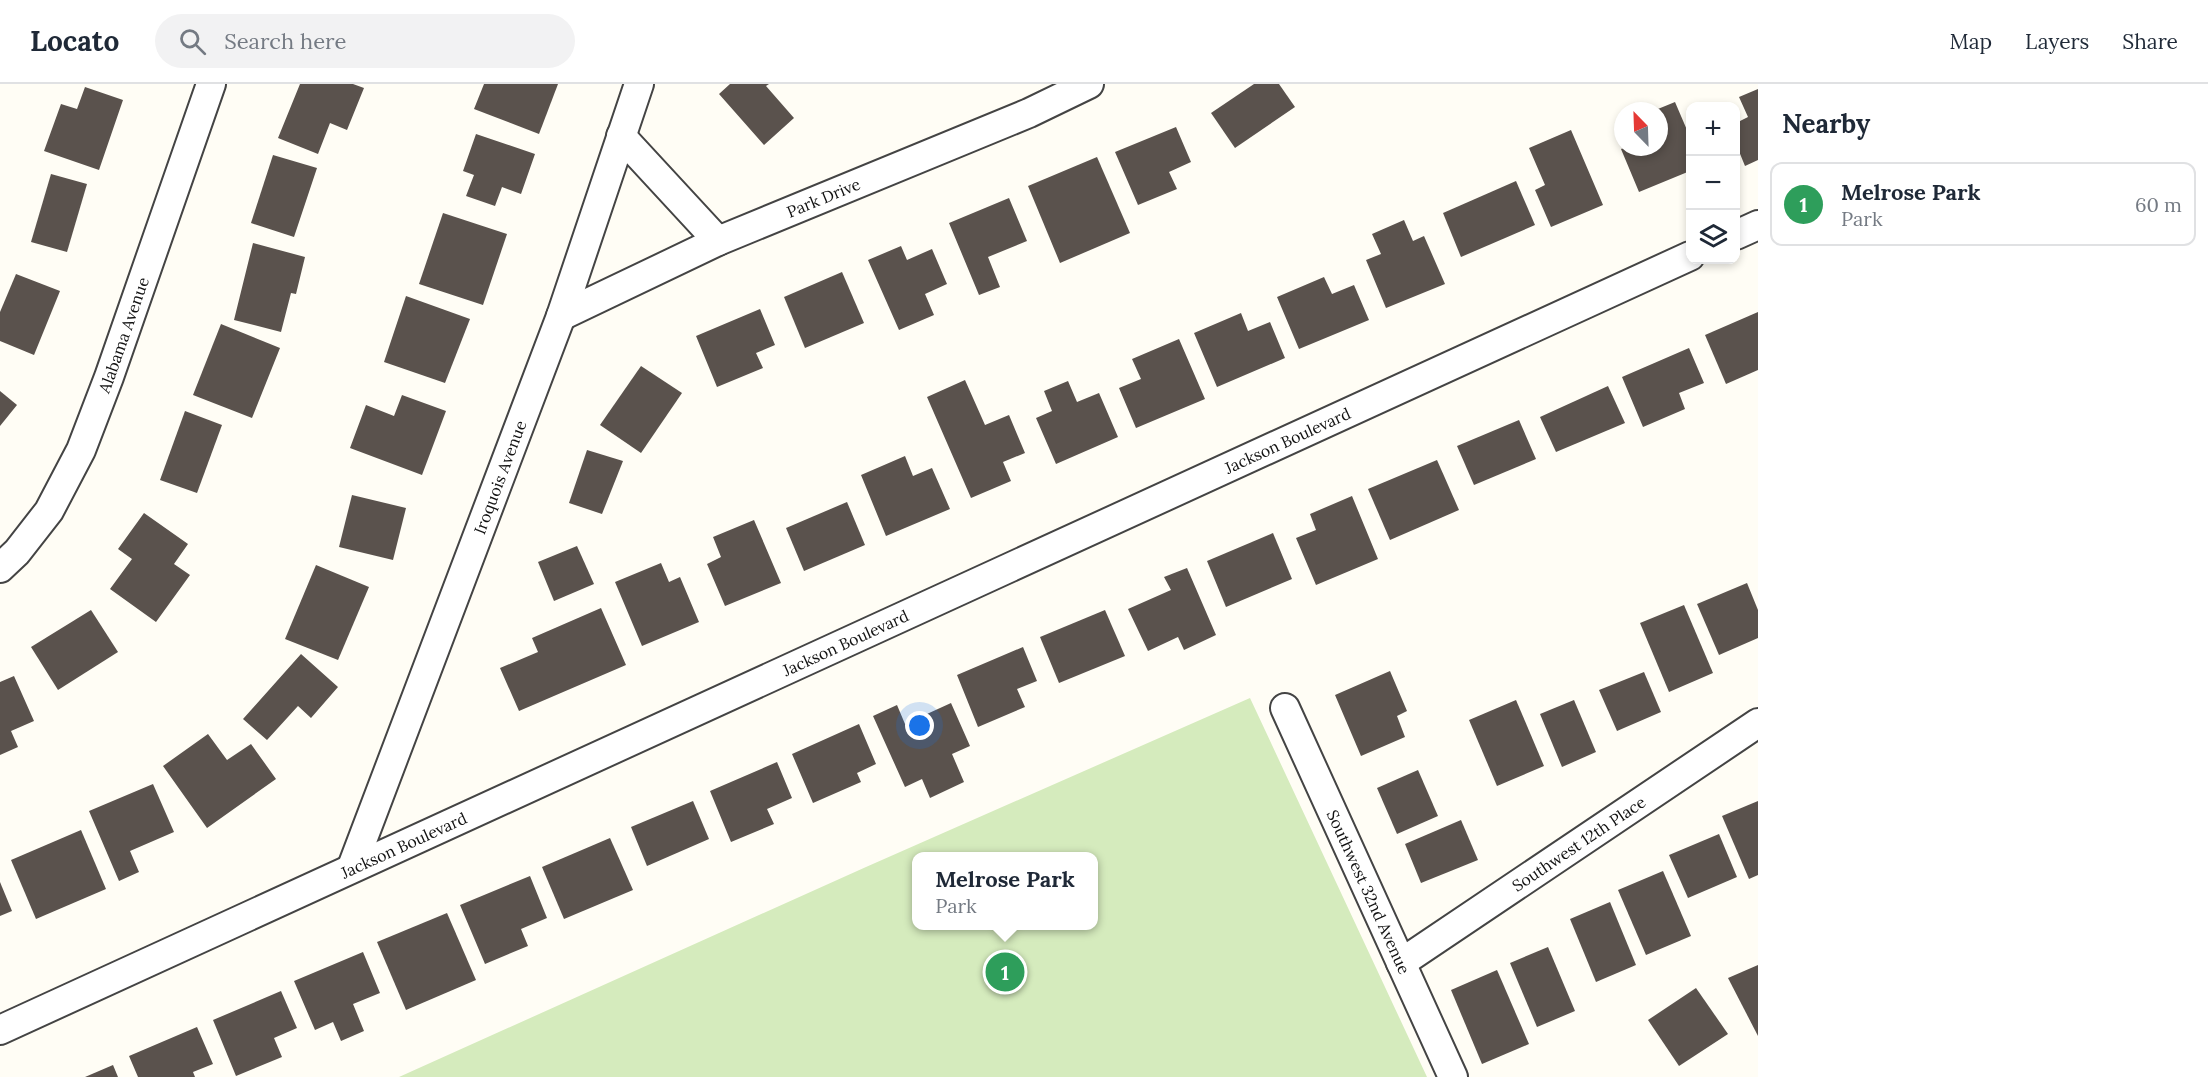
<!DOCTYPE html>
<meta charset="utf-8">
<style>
body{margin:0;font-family:Lora,serif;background:#f2f2f3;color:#1f2937}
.controls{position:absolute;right:18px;top:18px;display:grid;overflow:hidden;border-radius:12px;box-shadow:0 3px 9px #0003}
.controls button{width:54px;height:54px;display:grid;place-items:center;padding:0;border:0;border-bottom:2px solid #e0e1e3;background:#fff;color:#1f2937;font:30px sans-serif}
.compass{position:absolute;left:1614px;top:18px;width:54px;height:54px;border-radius:50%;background:#fff;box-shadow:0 3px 9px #0003;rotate:337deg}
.you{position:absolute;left:920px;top:642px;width:21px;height:21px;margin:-15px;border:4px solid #fff;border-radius:50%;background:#1a73e8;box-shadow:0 0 0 9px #1a73e833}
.badge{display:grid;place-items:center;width:39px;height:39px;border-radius:50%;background:#c4262e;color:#fff;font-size:20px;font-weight:700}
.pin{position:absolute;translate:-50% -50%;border:3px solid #fff;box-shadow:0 2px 6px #0006}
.popup{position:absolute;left:912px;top:768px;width:186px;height:78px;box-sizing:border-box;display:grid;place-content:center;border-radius:12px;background:#fff;filter:drop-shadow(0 2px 4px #0005);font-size:20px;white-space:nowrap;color:#747a83}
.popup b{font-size:22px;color:#1f2937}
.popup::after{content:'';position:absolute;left:50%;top:100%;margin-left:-12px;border:12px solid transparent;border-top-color:#fff}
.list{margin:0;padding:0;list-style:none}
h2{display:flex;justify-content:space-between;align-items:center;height:78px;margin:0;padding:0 24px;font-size:26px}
h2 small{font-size:20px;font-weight:400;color:#747a83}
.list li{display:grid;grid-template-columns:39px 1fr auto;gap:18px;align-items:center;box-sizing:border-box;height:84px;margin:0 12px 12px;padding:0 12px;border:2px solid #e0e1e3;border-radius:12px}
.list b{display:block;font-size:22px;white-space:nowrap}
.list p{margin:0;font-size:20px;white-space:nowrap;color:#747a83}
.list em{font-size:20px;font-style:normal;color:#747a83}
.icon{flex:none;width:33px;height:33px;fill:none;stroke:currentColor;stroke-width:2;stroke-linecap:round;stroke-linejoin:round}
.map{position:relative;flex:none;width:1758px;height:993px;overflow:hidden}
header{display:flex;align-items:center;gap:36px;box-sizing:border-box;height:84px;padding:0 30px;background:#fff;border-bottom:2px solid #e0e1e3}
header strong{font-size:28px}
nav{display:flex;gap:33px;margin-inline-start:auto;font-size:21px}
.search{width:420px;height:54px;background:#f2f2f3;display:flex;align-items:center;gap:15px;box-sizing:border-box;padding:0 21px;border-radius:33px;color:#747a83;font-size:22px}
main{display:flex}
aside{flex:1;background:#fff}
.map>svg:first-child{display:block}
</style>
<header>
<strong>Locato</strong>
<div class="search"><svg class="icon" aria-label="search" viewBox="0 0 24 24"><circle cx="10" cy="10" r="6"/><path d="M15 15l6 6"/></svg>Search here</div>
<nav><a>Map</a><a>Layers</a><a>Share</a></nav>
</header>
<main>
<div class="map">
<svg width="1758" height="993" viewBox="0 0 1758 993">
<rect width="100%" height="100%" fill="#fffdf5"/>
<path fill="#d5ebbd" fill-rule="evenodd" d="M1250,614L1427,993H399L866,783ZM916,772H1094V842H916Z"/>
<g fill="#5a524d">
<path d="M300,0H353L364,4L347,46L330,39L318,70L278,54Z"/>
<path d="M484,0H558L539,50L474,25Z"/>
<path d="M730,0H769L766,2L794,34L764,61L719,10Z"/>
<path d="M1254,0H1279L1295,23L1235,64L1211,29Z"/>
<path d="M85,3L123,16L99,86L44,67L61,20L77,25Z"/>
<path d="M1758,5V76L1745,82L1736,60V39L1748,33L1739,13Z"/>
<path d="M1675,18L1690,53V87L1639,108L1621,65L1626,63H1659V27H1653Z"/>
<path d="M1176,43L1191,78L1169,88L1177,105L1138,121L1115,68Z"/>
<path d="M1571,46L1603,121L1551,143L1535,106L1545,101L1529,64Z"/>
<path d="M476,50L535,70L521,110L502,103L495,122L466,112L474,91L463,87Z"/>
<path d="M273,71L317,84L294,153L251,139Z"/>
<path d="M1097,73L1130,149L1060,179L1028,102Z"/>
<path d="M51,90L87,100L67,168L31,158Z"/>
<path d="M1516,97L1535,141L1461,173L1443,129Z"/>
<path d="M1009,114L1027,157L988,173L1000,203L979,211L949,139Z"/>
<path d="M443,129L507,150L483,221L419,200Z"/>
<path d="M1404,136L1413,157L1424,152L1445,200L1386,224L1366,176L1381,170L1372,150Z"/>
<path d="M253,159L305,173L296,210L291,209L281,248L234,236Z"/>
<path d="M901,162L907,176L932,165L947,200L925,210L934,231L899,246L868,176Z"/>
<path d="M842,188L864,239L805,264L784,213Z"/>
<path d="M16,190L60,207L34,271L0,257V228Z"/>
<path d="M1324,193L1332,210L1354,201L1369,236L1299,265L1277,213Z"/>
<path d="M406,212L470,235L445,299L384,278Z"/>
<path d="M760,225L775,261L756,269L763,284L717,303L696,252Z"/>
<path d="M1758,228V286L1726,300L1705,251Z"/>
<path d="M1241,229L1248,247L1270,238L1285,274L1217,303L1194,249Z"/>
<path d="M221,240L280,264L252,334L193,311Z"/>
<path d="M1179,255L1205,315L1136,344L1119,304L1141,295L1132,275Z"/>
<path d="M1689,264L1704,299L1679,309L1685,325L1643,343L1622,293Z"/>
<path d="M641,282L682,309L641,369L600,341Z"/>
<path d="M965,296L985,341L1009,331L1025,369L1003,378L1011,397L971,414L927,313Z"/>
<path d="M1068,297L1077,318L1099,309L1118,353L1056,380L1036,334L1052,327L1044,307Z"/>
<path d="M1608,302L1625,339L1556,368L1540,333Z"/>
<path d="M0,307L17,321L0,342Z"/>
<path d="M402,311L446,327L422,391L350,364L366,321L394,332Z"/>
<path d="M185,327L222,341L197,409L160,396Z"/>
<path d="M1519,336L1536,375L1474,401L1457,362Z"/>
<path d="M587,366L623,377L602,430L569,419Z"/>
<path d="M905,372L913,392L932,384L950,425L886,452L861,391Z"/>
<path d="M1437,376L1459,426L1390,456L1368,405Z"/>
<path d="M352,411L406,424L393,476L339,463Z"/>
<path d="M1352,412L1378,475L1316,501L1296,454L1316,446L1310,430Z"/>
<path d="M847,418L865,461L804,487L786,444Z"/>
<path d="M144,429L188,460L174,480L190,491L156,538L110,505L132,475L118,465Z"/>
<path d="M754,436L781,499L725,522L707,480L721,473L713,453Z"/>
<path d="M1273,449L1292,495L1226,523L1207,477Z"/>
<path d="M577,462L594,500L554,517L538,478Z"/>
<path d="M661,479L669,498L680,493L699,538L642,562L615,498Z"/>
<path d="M316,481L369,503L338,576L285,555Z"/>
<path d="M1187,484L1216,551L1184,566L1178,553L1148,567L1128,525L1171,506L1164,493Z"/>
<path d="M1747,499L1758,526V554L1719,571L1697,520Z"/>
<path d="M1684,521L1713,589L1669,608L1640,539Z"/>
<path d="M601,524L626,581L519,627L500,584L538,568L532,554Z"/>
<path d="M91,526L118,568L58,606L31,563Z"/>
<path d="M1105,526L1125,572L1059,599L1040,553Z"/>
<path d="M1023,563L1037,597L1017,605L1025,623L978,643L957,591Z"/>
<path d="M301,570L338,603L311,634L298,622L267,656L243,635Z"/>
<path d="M1390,587L1407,627L1397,632L1405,653L1361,672L1335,611Z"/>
<path d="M1644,588L1661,628L1617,647L1599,606Z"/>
<path d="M14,592L34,637L11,647L18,663L0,671V598Z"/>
<path d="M1516,616L1544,682L1497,702L1469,636Z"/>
<path d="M1574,616L1596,668L1562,683L1540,630Z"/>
<path d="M951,619L970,662L952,670L964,698L930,714L922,695L905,703L873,632L897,621L905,640Z"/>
<path d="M859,640L876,680L857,689L861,698L813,719L792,670Z"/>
<path d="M208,650L227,676L251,660L276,695L207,744L163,682Z"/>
<path d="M777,678L792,714L767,725L774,740L731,758L710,707Z"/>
<path d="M1418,686L1438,732L1397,750L1377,704Z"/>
<path d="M153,700L174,748L130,767L139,788L119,797L89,727Z"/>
<path d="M693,717L709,755L647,782L631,743Z"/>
<path d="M1758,717V791L1749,795L1722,732Z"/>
<path d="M1461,736L1478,776L1421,799L1405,760Z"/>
<path d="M81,746L106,805L36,835L11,776Z"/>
<path d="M1719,750L1737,793L1688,814L1669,771Z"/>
<path d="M610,754L633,806L564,835L542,783Z"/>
<path d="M1663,787L1691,852L1646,871L1618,806Z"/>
<path d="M530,792L547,834L521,845L528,862L485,880L460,821Z"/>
<path d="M0,798L12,827L0,832Z"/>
<path d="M1610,818L1636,881L1596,898L1570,835Z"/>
<path d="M447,829L476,896L406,926L377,858Z"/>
<path d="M1548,863L1575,927L1537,943L1510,879Z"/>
<path d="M363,868L380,909L353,920L364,947L341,957L333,938L315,946L294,897Z"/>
<path d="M1758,881V952L1728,894Z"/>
<path d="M1497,886L1529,960L1482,980L1451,906Z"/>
<path d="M1696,904L1728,950L1679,982L1648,936Z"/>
<path d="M281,907L297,944L274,954L282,973L236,992L213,936Z"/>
<path d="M197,943L213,980L193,988L195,993H138L129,972Z"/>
<path d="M113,981L118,993H85Z"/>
</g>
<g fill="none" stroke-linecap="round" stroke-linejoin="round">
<g stroke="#444" stroke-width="32">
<g id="minor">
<path d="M621,52L718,157"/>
<path d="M1736,151L1758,141"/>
<path id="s1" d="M561,232L718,157L1029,29L1089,0"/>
<path id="s2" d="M0,484L17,468L49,427L81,366L109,293L211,0"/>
<path id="s3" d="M1285,624L1453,993"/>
<path id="s4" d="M352,783L561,232L639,0"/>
<path id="s5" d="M1401,879L1758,639"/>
<path id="s6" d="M0,946L1690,172"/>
</g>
</g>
<use href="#minor" stroke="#fff" stroke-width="28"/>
</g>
<g text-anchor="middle" stroke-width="6" stroke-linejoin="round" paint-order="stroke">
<g font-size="16" fill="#111" stroke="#fff">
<text dy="6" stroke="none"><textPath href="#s1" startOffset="288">Park Drive</textPath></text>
<text dy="6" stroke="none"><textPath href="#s2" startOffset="267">Alabama Avenue</textPath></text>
<text dy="6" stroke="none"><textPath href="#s6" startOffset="1416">Jackson Boulevard</textPath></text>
<text dy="6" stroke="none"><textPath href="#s4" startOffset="417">Iroquois Avenue</textPath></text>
<text dy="6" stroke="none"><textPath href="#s6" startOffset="930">Jackson Boulevard</textPath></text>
<text dy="6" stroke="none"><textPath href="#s5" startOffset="214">Southwest 12th Place</textPath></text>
<text dy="6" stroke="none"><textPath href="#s6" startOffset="444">Jackson Boulevard</textPath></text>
<text dy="6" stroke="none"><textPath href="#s3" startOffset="202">Southwest 32nd Avenue</textPath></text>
</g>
</g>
</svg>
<div class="controls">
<button>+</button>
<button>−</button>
<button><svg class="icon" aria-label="layers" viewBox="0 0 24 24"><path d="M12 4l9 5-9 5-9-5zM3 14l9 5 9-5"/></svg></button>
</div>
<svg class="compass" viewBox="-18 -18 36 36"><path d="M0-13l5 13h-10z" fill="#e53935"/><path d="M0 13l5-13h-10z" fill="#747a83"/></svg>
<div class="you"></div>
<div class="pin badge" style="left:1005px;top:888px;background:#2e9e5b">1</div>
<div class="popup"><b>Melrose Park</b>Park</div>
</div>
<aside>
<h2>Nearby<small></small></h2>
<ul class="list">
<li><span class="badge" style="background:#2e9e5b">1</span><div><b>Melrose Park</b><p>Park</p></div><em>60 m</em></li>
</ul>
</aside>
</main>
